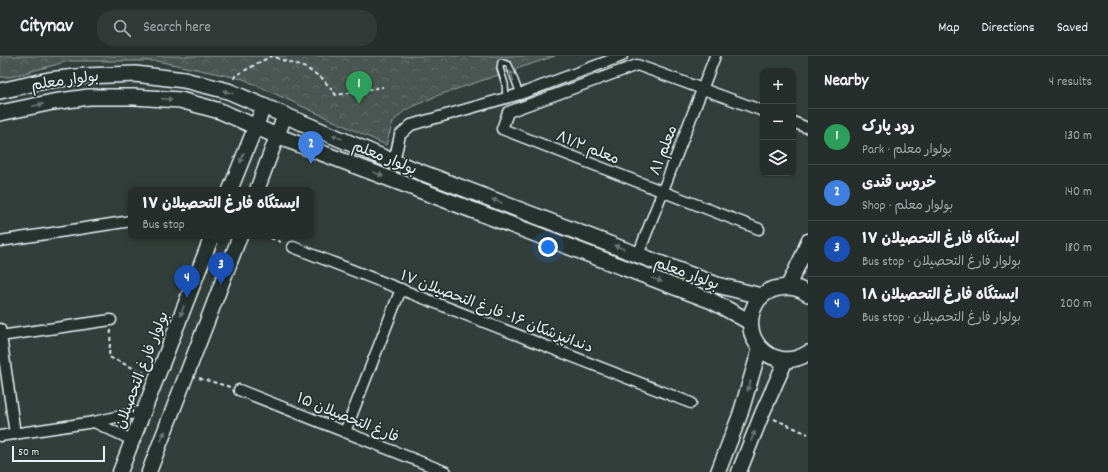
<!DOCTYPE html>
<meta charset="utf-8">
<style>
body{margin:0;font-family:Dekko,"Playpen Sans Arabic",sans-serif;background:#323a37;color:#f1f3f6}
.controls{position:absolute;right:12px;top:12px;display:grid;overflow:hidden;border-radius:8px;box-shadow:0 1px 3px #0004}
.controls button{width:36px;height:36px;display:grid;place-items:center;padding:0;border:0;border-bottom:1px solid #424a47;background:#262e2b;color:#f1f3f6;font:20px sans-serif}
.scale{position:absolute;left:12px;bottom:10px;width:93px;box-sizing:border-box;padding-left:4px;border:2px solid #e8f1f8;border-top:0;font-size:11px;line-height:14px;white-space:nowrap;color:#e8f1f8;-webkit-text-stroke:3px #26332d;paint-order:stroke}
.you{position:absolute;left:548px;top:191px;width:14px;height:14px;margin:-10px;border:3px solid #fff;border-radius:50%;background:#1a73e8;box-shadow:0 0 0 6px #1a73e833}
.badge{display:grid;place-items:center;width:26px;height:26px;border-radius:50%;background:#95b2f1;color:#fff;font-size:13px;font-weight:700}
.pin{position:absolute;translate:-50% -33px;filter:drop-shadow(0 1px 2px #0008)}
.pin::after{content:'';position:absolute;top:21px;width:14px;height:12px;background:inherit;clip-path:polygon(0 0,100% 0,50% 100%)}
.popup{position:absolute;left:128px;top:131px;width:186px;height:52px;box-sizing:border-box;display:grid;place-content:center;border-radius:8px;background:#262e2b;filter:drop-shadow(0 1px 3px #0005);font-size:13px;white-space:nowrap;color:#a4a8a9}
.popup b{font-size:15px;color:#f1f3f6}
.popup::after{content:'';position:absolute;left:50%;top:100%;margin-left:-8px;border:8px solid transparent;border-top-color:#262e2b}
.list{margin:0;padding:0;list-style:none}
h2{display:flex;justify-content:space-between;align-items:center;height:52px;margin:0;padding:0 16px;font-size:17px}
h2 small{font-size:13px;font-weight:400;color:#a4a8a9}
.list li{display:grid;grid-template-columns:26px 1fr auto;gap:12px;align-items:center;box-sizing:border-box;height:56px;padding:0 16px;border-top:1px solid #424a47}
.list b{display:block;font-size:15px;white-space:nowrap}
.list p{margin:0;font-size:13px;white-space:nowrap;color:#a4a8a9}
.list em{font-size:13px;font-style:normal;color:#a4a8a9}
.icon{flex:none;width:22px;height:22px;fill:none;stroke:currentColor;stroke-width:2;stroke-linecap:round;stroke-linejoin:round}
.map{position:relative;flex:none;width:808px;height:416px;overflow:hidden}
header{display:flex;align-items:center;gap:24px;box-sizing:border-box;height:56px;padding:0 20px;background:#262e2b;border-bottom:1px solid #424a47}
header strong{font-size:19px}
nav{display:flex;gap:22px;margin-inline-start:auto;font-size:14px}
.search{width:280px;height:36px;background:#323a37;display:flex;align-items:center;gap:10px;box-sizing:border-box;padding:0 14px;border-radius:16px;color:#a4a8a9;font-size:15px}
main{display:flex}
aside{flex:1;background:#262e2b}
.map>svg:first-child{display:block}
</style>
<header>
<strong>Citynav</strong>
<div class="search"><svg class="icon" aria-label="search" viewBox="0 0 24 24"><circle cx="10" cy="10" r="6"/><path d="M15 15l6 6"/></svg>Search here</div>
<nav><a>Map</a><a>Directions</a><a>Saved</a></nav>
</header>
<main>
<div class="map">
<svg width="808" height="416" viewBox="0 0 808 416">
<defs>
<pattern id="park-crowns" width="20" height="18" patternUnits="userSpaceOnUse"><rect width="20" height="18" fill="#495651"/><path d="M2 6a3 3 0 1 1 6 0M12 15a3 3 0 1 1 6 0" fill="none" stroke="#636f6b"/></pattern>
</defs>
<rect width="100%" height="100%" fill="#323e39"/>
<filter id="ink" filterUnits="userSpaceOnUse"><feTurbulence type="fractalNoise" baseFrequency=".025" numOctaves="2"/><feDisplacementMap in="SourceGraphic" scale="8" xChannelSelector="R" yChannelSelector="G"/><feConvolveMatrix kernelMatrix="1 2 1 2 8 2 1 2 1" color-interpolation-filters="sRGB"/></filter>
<g filter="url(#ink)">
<path fill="url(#park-crowns)" stroke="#98a4a4" d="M0,0H555L436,40L404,55L393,66L386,89L243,23L157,5H69L10,21H0Z"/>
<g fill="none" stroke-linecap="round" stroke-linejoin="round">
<g stroke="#e8f1f8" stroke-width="8">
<path id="lane" d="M506,42L505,28L500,12L501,6L509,9L520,38"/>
</g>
<g stroke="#e8f1f8" stroke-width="13">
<g id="street">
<path d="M793,66L805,71"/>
<path d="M394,106L400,79L411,69L520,38L622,0"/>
<path d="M759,173L502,73L508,56L637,9L763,55"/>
<path d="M0,185L131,165"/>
<path d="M293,191L691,347"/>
<path d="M638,199L715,0"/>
<path d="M0,273L15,378"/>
<path d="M0,280L111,264"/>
<path d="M239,334L446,416"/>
<path d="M94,366L132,384"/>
<path d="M345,376L401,233"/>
<path d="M0,380L94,366L143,355"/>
</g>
</g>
<g stroke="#e8f1f8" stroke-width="17">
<g id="secondary">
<path d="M230,134L264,50"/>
<path d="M257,134L285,59"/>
<path d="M788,230L803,199L808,185"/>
<path d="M120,416L212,180"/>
<path d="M149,416L240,180"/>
<path d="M718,416L740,359L760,292"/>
<path d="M739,416L762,358L786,304"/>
</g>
</g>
<g stroke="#e8f1f8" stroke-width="18">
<g id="primary">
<path d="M0,35L49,24L85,20L135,18L184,24L228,35L394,106L717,229L761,240"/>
<path d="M0,57L53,46L89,41H134L180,44L220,55L277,80L712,245L750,266"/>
<path d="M808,238C799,231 790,230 779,232C771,233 763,238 758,244C734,279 772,320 808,297"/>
</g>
</g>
<g stroke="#e8f1f8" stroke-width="2" stroke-dasharray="4 3" stroke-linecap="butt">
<path d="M234,23L235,20L271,0L306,12L322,22L336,39L383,31"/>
<path d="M264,180L284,187"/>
<path d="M111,274L109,301L144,317"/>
<path d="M199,322L230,331"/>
<path d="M774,363L808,378"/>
</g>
<use href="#lane" stroke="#26332d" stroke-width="5"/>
<use href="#street" stroke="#26332d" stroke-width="10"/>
<use href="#secondary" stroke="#26332d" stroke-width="14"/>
<use href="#primary" stroke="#26332d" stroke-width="15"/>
</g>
<defs><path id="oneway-solid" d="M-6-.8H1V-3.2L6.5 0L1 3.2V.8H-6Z"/></defs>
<g fill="#6a7674">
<use href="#oneway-solid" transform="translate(512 20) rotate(-109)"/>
<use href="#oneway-solid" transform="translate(228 36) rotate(-162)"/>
<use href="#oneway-solid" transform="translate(167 43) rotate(5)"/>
<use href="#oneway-solid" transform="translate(38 49) rotate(-12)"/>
<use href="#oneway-solid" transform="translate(337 81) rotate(-157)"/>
<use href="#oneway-solid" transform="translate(242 102) rotate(111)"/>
<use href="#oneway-solid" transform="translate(378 118) rotate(21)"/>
<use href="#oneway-solid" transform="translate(497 145) rotate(-159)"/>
<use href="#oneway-solid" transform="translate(619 191) rotate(-159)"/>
<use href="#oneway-solid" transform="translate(657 224) rotate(21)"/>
<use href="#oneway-solid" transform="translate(182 255) rotate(111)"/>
<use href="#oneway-solid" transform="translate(749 330) rotate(107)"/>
<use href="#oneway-solid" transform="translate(163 380) rotate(-69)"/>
<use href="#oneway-solid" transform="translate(753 380) rotate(-69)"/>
</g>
</g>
<g text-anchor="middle" stroke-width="3.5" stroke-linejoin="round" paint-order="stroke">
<g font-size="15" fill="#e8f1f8" stroke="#26332d">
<text transform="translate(65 24) rotate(-8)" y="5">بولوار معلم</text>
<text transform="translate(588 91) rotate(22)" y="5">معلم ۸۱/۲</text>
<text transform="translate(663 94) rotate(-69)" y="5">معلم ۸۱</text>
<text transform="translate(385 101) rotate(22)" y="5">بولوار معلم</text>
<text transform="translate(687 217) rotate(20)" y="5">بولوار معلم</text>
<text transform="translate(497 255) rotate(21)" y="5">دندانپزشکان ۱۶- فارغ التحصیلان ۱۷</text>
<text transform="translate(141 314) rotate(-69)" y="5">بولوار فارغ التحصیلان</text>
<text transform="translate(348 361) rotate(22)" y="5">فارغ التحصیلان ۱۵</text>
</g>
</g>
</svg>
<div class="controls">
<button>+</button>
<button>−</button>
<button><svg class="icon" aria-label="layers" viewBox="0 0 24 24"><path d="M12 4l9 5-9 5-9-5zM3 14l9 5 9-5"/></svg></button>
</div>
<div class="scale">50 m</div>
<div class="you"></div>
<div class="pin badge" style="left:359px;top:48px;background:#2e9e5b">1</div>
<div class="pin badge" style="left:311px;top:108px;background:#3f7fe0">2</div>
<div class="pin badge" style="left:221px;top:229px;background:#1a4fb4">3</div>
<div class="popup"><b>ایستگاه فارغ التحصیلان ۱۷</b>Bus stop</div>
<div class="pin badge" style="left:187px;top:242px;background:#1a4fb4">4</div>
</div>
<aside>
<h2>Nearby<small>4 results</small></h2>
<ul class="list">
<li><span class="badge" style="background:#2e9e5b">1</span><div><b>رود پارک</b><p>Park · بولوار معلم</p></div><em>130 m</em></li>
<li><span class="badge" style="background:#3f7fe0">2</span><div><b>خروس قندی</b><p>Shop · بولوار معلم</p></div><em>140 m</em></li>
<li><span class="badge" style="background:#1a4fb4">3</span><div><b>ایستگاه فارغ التحصیلان ۱۷</b><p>Bus stop · بولوار فارغ التحصیلان</p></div><em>180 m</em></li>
<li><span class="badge" style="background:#1a4fb4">4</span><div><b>ایستگاه فارغ التحصیلان ۱۸</b><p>Bus stop · بولوار فارغ التحصیلان</p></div><em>200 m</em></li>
</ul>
</aside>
</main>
